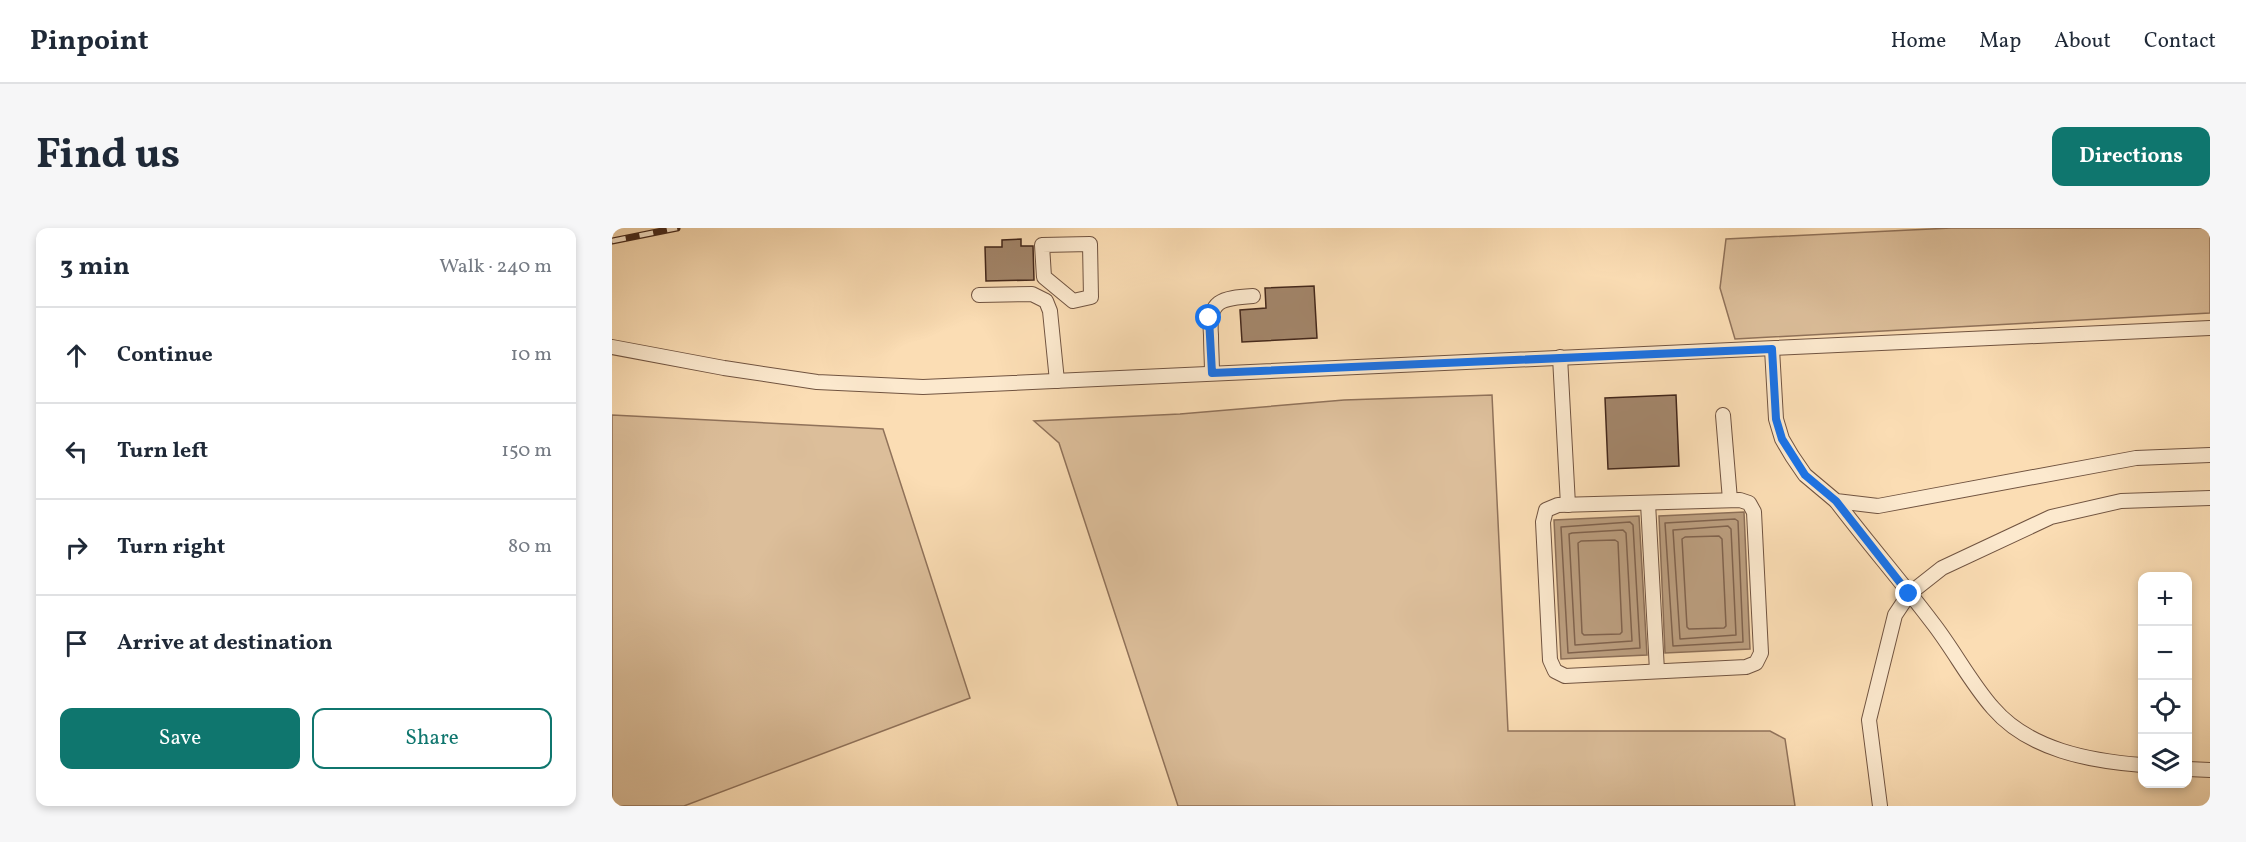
<!DOCTYPE html>
<meta charset="utf-8">
<style>
body{margin:0;font-family:Vollkorn,serif;background:#f6f6f7;color:#1f2937}
.controls{position:absolute;right:18px;bottom:18px;display:grid;overflow:hidden;border-radius:12px;box-shadow:0 3px 9px #0003}
.controls button{width:54px;height:54px;display:grid;place-items:center;padding:0;border:0;border-bottom:2px solid #e0e1e3;background:#fff;color:#1f2937;font:30px sans-serif}
.stop{position:absolute;width:18px;height:18px;margin:-14px;border:4px solid #1a73e8;border-radius:50%;background:#fff}
.stop.end{background:#1a73e8;border-color:#fff;box-shadow:0 2px 6px #0008}
.list{margin:0;padding:0;list-style:none}
h2{display:flex;justify-content:space-between;align-items:center;height:78px;margin:0;padding:0 24px;font-size:26px}
h2 small{font-size:20px;font-weight:400;color:#747a83}
.list li{display:grid;grid-template-columns:39px 1fr auto;gap:18px;align-items:center;box-sizing:border-box;height:96px;padding:0 24px;border-top:2px solid #e0e1e3}
.list b{display:block;font-size:22px;white-space:nowrap}
.list em{font-size:20px;font-style:normal;color:#747a83}
.actions{display:flex;gap:12px;padding:18px 24px}
.actions a{flex:1;padding:14px 0;border:2px solid #0f766e;border-radius:12px;text-align:center;font-size:21px;color:#0f766e}
.actions .main{background:#0f766e;color:#fff}
.icon{flex:none;width:33px;height:33px;fill:none;stroke:currentColor;stroke-width:2;stroke-linecap:round;stroke-linejoin:round}
.map{position:relative;flex:none;width:1598px;height:578px;overflow:hidden;border-radius:12px}
header{display:flex;align-items:center;gap:36px;box-sizing:border-box;height:84px;padding:0 30px;background:#fff;border-bottom:2px solid #e0e1e3}
header strong{font-size:28px}
nav{display:flex;gap:33px;margin-inline-start:auto;font-size:21px}
.intro{display:flex;align-items:center;justify-content:space-between;box-sizing:border-box;height:144px;padding:0 36px}
h1{margin:0;font-size:42px}
.button{padding:15px 27px;border-radius:12px;background:#0f766e;color:#fff;font-size:21px;font-weight:700}
main{display:flex;gap:36px;padding:0 36px}
aside{flex:1;background:#fff;border-radius:12px;box-shadow:0 3px 9px #0003}
.map>svg:first-child{display:block}
</style>
<header>
<strong>Pinpoint</strong>
<nav><a>Home</a><a>Map</a><a>About</a><a>Contact</a></nav>
</header>
<div class="intro"><h1>Find us</h1><a class="button">Directions</a></div>
<main>
<aside>
<h2>3 min<small>Walk · 240 m</small></h2>
<ul class="list">
<li><svg class="icon" aria-label="ahead" viewBox="0 0 24 24"><path d="M12 20V5M6 11l6-6 6 6"/></svg><div><b>Continue</b></div><em>10 m</em></li>
<li><svg class="icon" aria-label="left" viewBox="0 0 24 24"><path d="M17 20v-9H6M10 6l-5 5 5 5"/></svg><div><b>Turn left</b></div><em>150 m</em></li>
<li><svg class="icon" aria-label="right" viewBox="0 0 24 24"><path d="M7 20v-9h11M14 6l5 5-5 5"/></svg><div><b>Turn right</b></div><em>80 m</em></li>
<li><svg class="icon" aria-label="arrive" viewBox="0 0 24 24"><path d="M6 21V4h12l-3 4 3 4H6"/></svg><div><b>Arrive at destination</b></div></li>
</ul>
<div class="actions"><a class="main">Save</a><a>Share</a></div>
</aside>
<div class="map">
<svg width="1598" height="578" viewBox="0 0 1598 578">
<rect width="100%" height="100%" fill="#fbddb4"/>
<filter id="stains"><feTurbulence type="fractalNoise" baseFrequency=".00333" numOctaves="4"/><feColorMatrix values="0 0 0 0 .2 0 0 0 0 .09 0 0 0 0 .02 0 0 0 .5 -.17"/></filter>
<radialGradient id="worn" r=".72"><stop offset=".6" stop-color="#630" stop-opacity="0"/><stop offset="1" stop-color="#630" stop-opacity=".3"/></radialGradient>
<g fill="#dcbe9a" stroke="#90725a" stroke-width="1.5">
<path d="M1339,0H1598V85L1123,111L1108,60L1114,11Z"/>
<path d="M880,167L896,503H1158L1173,511L1183,578H566L447,215L422,193L568,186L732,172Z"/>
<path d="M0,187L271,201L358,470L72,578H0Z"/>
</g>
<g fill="#bc9f80" stroke="#8c6f58" stroke-width="1.5">
<path d="M1132,284L1138,421L1053,425L1047,288Z"/>
<path d="M1027,288L1035,427L949,431L942,292Z"/>
</g>
<g fill="none" stroke-linecap="round" stroke-linejoin="round">
<g stroke="#80634e" stroke-width="1.5">
<path d="M1123,291L1126,293L1131,414L1061,418L1053,295Z"/>
<path d="M1018,294L1021,297L1028,420L956,425L949,299Z"/>
<path d="M1116,298L1119,301L1124,407L1068,411L1061,302Z"/>
<path d="M1011,302L1014,305L1020,413L963,417L957,306L960,305Z"/>
<path d="M1107,308L1110,311L1114,398L1112,400L1077,401L1075,399L1070,311L1073,309Z"/>
<path d="M1003,312L1006,314L1010,404L1008,406L972,407L970,405L966,315L969,313Z"/>
</g>
</g>
<g fill="#a3866b" stroke="#43271b" stroke-width="1.5">
<path d="M409,11V18H421L422,52L374,53L373,19H390V12Z"/>
<path d="M702,58L705,110L630,114L628,82L654,80L653,60Z"/>
<path d="M1064,167L1067,238L996,241L993,170Z"/>
</g>
<g fill="none" stroke-linecap="round" stroke-linejoin="round">
<g stroke="#715441" stroke-width="16">
<g id="service">
<path d="M478,16L479,69L461,73L432,49L430,17Z"/>
<path d="M367,67L420,66L434,73L438,83L445,153"/>
<path d="M0,119L112,140L205,154L311,159L1598,100"/>
<path d="M1160,121L1164,191L1170,211L1180,228L1193,247L1224,273L1266,278L1524,230L1598,227"/>
<path d="M948,129L956,277"/>
<path d="M600,145C600,133 599,120 599,107C596,72 609,70 641,68"/>
<path d="M1111,187L1118,272"/>
<path d="M1128,272L1137,275L1142,284L1149,425L1144,435L1134,439L953,448L943,443L938,432L931,294L934,282L946,277Z"/>
<path d="M1224,273C1255,314 1289,353 1320,394C1342,422 1358,454 1381,480C1417,522 1478,533 1530,537"/>
<path d="M1036,275L1045,443"/>
<path d="M1576,541L1598,542"/>
<path d="M1268,578L1257,492L1283,387L1297,366L1330,340L1439,289L1509,273L1598,270"/>
</g>
</g>
<use href="#service" stroke="#fce9ce" stroke-width="14"/>
<g stroke="#43271b" stroke-width="7">
<path id="rail" d="M0,13L65,0"/>
</g>
<use href="#rail" stroke="#fce9ce" stroke-width="4.5" stroke-dasharray="14" stroke-linecap="butt"/>
</g>
<g fill="none" stroke-linecap="round" stroke-linejoin="round">
<path stroke="#1a73e8" stroke-width="8" d="M597,90L600,145L1160,121L1164,191L1170,211L1193,247L1224,273L1297,366"/>
</g>
<rect width="100%" height="100%" filter="url(#stains)"/>
<rect width="100%" height="100%" fill="url(#worn)"/>
</svg>
<div class="controls">
<button>+</button>
<button>−</button>
<button><svg class="icon" aria-label="locate" viewBox="0 0 24 24"><circle cx="12" cy="12" r="6"/><path d="M12 2v4M12 18v4M2 12h4M18 12h4"/></svg></button>
<button><svg class="icon" aria-label="layers" viewBox="0 0 24 24"><path d="M12 4l9 5-9 5-9-5zM3 14l9 5 9-5"/></svg></button>
</div>
<div class="stop" style="left:597px;top:90px"></div>
<div class="stop end" style="left:1297px;top:366px"></div>
</div>
</main>
